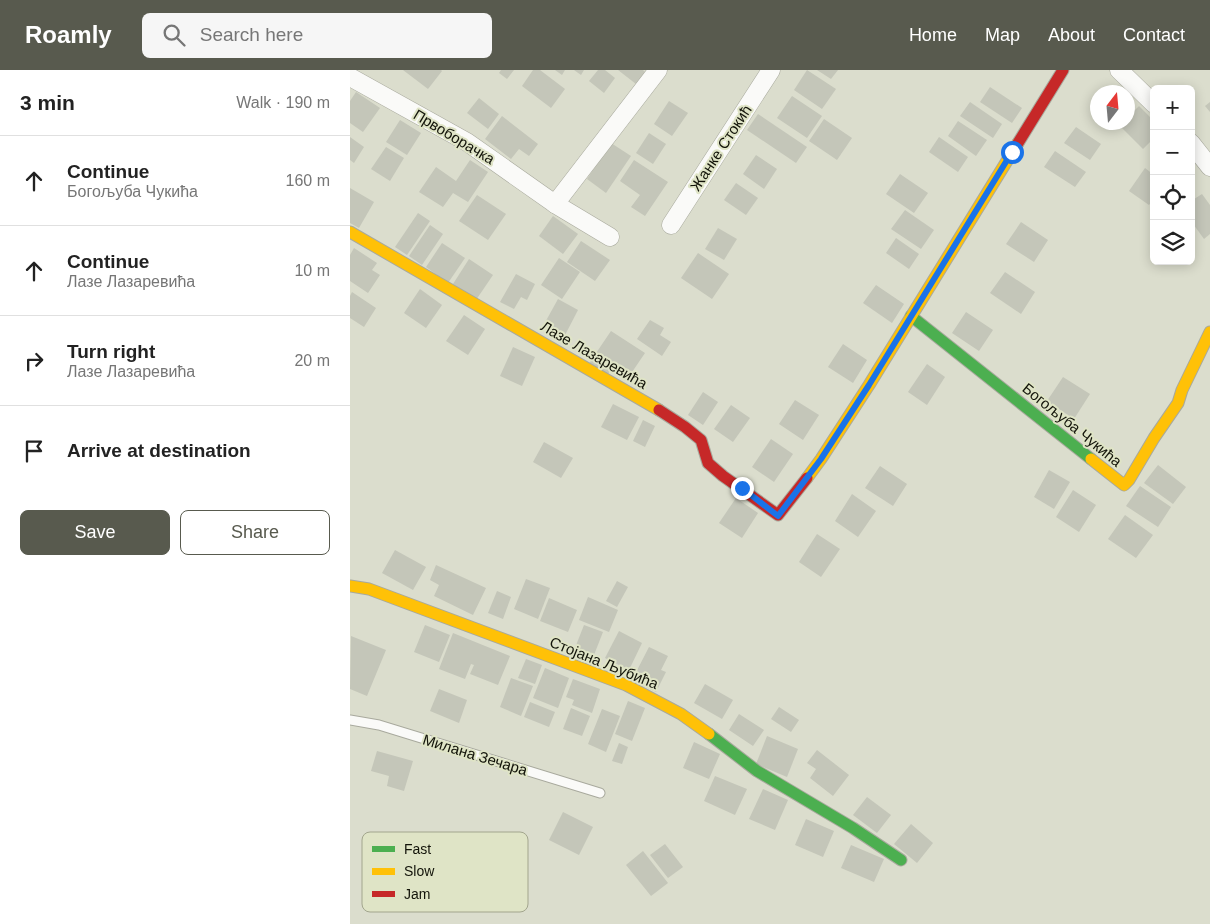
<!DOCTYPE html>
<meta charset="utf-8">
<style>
body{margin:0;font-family:Helvetica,sans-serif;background:#f6f6f6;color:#222}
.controls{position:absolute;right:15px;top:15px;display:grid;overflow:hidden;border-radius:8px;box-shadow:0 2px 12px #0003}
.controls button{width:45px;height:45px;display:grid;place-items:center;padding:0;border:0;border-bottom:1px solid #e0e0e0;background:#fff;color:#222;font:25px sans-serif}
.compass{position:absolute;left:740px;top:15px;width:45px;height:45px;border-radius:50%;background:#fff;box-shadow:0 2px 12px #0003;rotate:16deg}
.stop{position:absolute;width:15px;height:15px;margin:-11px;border:4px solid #1a73e8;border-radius:50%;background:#fff}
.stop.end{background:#1a73e8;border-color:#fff;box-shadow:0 1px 5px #0008}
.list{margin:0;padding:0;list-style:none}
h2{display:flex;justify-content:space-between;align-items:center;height:65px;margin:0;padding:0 20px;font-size:21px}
h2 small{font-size:16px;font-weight:400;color:#767676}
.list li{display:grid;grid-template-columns:32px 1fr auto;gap:15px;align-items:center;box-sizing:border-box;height:90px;padding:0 20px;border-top:1px solid #e0e0e0}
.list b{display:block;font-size:19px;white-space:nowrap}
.list p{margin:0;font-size:16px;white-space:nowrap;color:#767676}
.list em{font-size:16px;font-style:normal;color:#767676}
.actions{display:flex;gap:10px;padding:15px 20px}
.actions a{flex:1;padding:11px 0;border:1px solid #585a4e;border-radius:8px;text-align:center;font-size:18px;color:#585a4e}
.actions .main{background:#585a4e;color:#fff}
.icon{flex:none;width:28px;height:28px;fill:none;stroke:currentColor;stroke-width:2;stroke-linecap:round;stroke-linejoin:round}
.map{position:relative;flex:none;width:860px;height:854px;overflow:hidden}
header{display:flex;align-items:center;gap:30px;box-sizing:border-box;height:70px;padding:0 25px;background:#585a4e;color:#fff}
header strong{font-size:24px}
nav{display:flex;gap:28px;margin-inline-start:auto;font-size:18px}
.search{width:350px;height:45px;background:#f6f6f6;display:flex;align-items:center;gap:12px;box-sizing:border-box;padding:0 18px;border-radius:8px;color:#767676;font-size:19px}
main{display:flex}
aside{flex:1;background:#fff}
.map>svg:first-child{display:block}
</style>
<header>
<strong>Roamly</strong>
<div class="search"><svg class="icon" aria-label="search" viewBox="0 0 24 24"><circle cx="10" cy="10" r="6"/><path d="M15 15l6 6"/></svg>Search here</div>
<nav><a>Home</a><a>Map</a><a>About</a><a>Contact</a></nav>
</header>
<main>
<aside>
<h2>3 min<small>Walk · 190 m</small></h2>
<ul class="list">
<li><svg class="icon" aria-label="ahead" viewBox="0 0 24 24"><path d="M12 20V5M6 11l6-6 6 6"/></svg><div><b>Continue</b><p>Богољуба Чукића</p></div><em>160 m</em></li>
<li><svg class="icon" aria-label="ahead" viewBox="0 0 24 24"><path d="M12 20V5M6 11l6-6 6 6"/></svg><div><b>Continue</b><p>Лазе Лазаревића</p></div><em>10 m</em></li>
<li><svg class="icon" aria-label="right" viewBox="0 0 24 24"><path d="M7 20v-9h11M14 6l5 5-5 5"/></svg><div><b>Turn right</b><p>Лазе Лазаревића</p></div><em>20 m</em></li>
<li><svg class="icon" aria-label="arrive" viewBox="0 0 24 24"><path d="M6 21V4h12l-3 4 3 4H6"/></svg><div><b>Arrive at destination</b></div></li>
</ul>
<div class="actions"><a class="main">Save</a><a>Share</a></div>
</aside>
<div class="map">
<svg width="860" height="854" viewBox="0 0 860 854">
<rect width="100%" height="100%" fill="#dbddcd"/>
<g fill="#c4c6b9">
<path d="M53,0H91L92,1L78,19Z"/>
<path d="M151,0H164L157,9L149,3Z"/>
<path d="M183,0H190L215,19L201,38L172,16Z"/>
<path d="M205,0H215L212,5Z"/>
<path d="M224,0H234L231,5Z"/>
<path d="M248,0H255L265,8L254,23L239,11Z"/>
<path d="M268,0H293L295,2L286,14Z"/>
<path d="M457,0L486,19L472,39L444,20Z"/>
<path d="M467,0H488L481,9Z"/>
<path d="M768,15L777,22H760Z"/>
<path d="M640,17L672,38L662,53L630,32Z"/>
<path d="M6,22L30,38L13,62L0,53V31Z"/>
<path d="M442,26L472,46L457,68L427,48Z"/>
<path d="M129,28L149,44L138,59L117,43Z"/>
<path d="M319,31L338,43L322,66L304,54Z"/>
<path d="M620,32L652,54L643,68L610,46Z"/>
<path d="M860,32V42L855,36Z"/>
<path d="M789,36L804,51V68L793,79L769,55L772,52H778V47Z"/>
<path d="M408,44L457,77L446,93L397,60Z"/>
<path d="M152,46L188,74L179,86L169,79L161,89L135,69Z"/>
<path d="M474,49L502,68L487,90L459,71Z"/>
<path d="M50,50L71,63L57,85L36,72Z"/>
<path d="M608,51L637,70L626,86L598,66Z"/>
<path d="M726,57L751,74L740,90L714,73Z"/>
<path d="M299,63L316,74L303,94L286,83Z"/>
<path d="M0,67L14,77L4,93L0,90Z"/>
<path d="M589,67L618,87L608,102L579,82Z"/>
<path d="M261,73L281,86L256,123L237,109Z"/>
<path d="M36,77L54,88L40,111L21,99Z"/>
<path d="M705,81L736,102L725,117L694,97Z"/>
<path d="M406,85L427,99L414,119L393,104Z"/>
<path d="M120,90L138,102L118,132L103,123L93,137L69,122L86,97L106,111Z"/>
<path d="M284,90L318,112L295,146L281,137L290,125L270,111Z"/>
<path d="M795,98L804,105V129L799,135L779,121Z"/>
<path d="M550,104L578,123L564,143L536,124Z"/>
<path d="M386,113L408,128L396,145L374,130Z"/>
<path d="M0,118L24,132L9,158L0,153Z"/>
<path d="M852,124L860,135V164L854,169L841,151V131Z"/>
<path d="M127,125L156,144L138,170L109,151Z"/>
<path d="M555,140L584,160L571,179L541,159Z"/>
<path d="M68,143L80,151L57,185L45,177Z"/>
<path d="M203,146L228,164L213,184L189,166Z"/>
<path d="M671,152L698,170L684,192L656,174Z"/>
<path d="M80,155L93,164L72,195L59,186Z"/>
<path d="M368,158L387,169L374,190L355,179Z"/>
<path d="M546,168L569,184L559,199L536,183Z"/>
<path d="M231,171L260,190L245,211L217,192Z"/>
<path d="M92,173L115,188L98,213L76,197Z"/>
<path d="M4,178L27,193L22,200L30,205L18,223L0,211V185Z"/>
<path d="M348,183L379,204L362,229L331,208Z"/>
<path d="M209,188L230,202L212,229L191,215Z"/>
<path d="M119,189L143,205L126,230L103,214Z"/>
<path d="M655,202L685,222L671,244L640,223Z"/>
<path d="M166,204L185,214L177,230L171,227L164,239L150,232Z"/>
<path d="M526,215L554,234L542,253L513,233Z"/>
<path d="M70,219L92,235L76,258L54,243Z"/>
<path d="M2,222L26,238L14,257L0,248V226Z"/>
<path d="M208,229L228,240L213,269L192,258Z"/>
<path d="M616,242L643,260L629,281L602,263Z"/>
<path d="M114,245L135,259L118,285L96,271Z"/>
<path d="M300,250L314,258L310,265L321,272L312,286L287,269Z"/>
<path d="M261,261L295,283L278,308L262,298L256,307L238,295Z"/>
<path d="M493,274L517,290L503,313L478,297Z"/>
<path d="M163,277L185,287L172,316L150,306Z"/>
<path d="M577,294L595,307L577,335L558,322Z"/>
<path d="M713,307L740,324L724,349L697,331Z"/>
<path d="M353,322L368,332L353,355L338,345Z"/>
<path d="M445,330L469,345L453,370L429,354Z"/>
<path d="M263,334L289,347L277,370L251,357Z"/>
<path d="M381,335L400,348L383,372L364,359Z"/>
<path d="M293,350L305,356L295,377L283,371Z"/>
<path d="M421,369L443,384L424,412L402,397Z"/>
<path d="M194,372L223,388L211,408L183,392Z"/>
<path d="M808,395L836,417L823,434L794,413Z"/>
<path d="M530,396L557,414L543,436L515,418Z"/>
<path d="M699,400L720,412L704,439L684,427Z"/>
<path d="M790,416L821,437L808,457L776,436Z"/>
<path d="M723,420L746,435L729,462L706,447Z"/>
<path d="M502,424L526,441L508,467L485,451Z"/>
<path d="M386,428L408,443L392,468L369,453Z"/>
<path d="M775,445L803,465L786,488L758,469Z"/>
<path d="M467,464L490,479L471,507L449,492Z"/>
<path d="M45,480L76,497L63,520L32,503Z"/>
<path d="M86,495L136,518L123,545L84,526L89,515L80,510Z"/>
<path d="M176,509L200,518L188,549L164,539Z"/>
<path d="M267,511L278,517L267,537L256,531Z"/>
<path d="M147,521L161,527L153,549L138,543Z"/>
<path d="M238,527L268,540L259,562L229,550Z"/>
<path d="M199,528L227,540L218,562L190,551Z"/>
<path d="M75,555L100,565L89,592L64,582Z"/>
<path d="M234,555L253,562L242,590L223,583Z"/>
<path d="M269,561L292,573L279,600L255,588Z"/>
<path d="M103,563L160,586L148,615L120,604L124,595L121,594L115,609L89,599Z"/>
<path d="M1,566L36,580L17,626L0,619Z"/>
<path d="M299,577L318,586L311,600L316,602L306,622L282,610Z"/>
<path d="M176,589L192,595L185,614L168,608Z"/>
<path d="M195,598L219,608L208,638L183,628Z"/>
<path d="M161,608L183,616L171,646L150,637Z"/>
<path d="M223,609L250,619L242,643L222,635L224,630L216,627Z"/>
<path d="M355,614L383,630L372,649L344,633Z"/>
<path d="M89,619L117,630L109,653L80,641Z"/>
<path d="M278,631L295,638L282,671L265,664Z"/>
<path d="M180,632L205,642L199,657L174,647Z"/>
<path d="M429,637L449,650L441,662L421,649Z"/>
<path d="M221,638L240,646L232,666L213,659Z"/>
<path d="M252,639L270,646L256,682L238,674Z"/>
<path d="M389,644L414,660L403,676L379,660Z"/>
<path d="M417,666L448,679L437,707L406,694Z"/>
<path d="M344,672L370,684L359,709L333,698Z"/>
<path d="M269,673L278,677L272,694L262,691Z"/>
<path d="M467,680L499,705L483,726L460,708L466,699L457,693Z"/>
<path d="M27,681L63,691L54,721L37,716L39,706L21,701Z"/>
<path d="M365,706L397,719L385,745L354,731Z"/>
<path d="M413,719L438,730L425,760L399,749Z"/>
<path d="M517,727L541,745L527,763L503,745Z"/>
<path d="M213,742L243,757L229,785L199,770Z"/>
<path d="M456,749L484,761L473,787L445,775Z"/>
<path d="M561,754L583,773L567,793L544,774Z"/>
<path d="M315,774L333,797L318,808L300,785Z"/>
<path d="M501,775L534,789L524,812L491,798Z"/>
<path d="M293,781L318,813L301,826L276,795Z"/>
</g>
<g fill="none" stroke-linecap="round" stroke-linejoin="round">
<g stroke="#a8a99d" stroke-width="11">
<path id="lane" d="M0,650L29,655L250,723"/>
</g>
<g stroke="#a8a99d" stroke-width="19">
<g id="street">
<path d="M769,0L804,34"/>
<path d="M0,7L117,72L205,134L260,167"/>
<path d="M841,73L860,97"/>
<path d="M205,134L308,0"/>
<path d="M321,155L421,0"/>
</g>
</g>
<g stroke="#a8a99d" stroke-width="13">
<g id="fast">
<path d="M561,246L741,389"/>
<path d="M359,664L407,701L503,758L551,790"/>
</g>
</g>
<g stroke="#a8a99d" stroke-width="13">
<g id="slow">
<path d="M0,162L309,340"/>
<path d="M741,389L774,415L779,410L804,368L828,333L832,320L860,262"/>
<path d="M457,408L471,389L519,315L668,73"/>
<path d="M0,516L19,519L276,615L331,644L359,664"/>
</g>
</g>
<g stroke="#a8a99d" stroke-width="13">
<g id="jam">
<path d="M668,73L713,0"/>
<path d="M309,340L335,357L351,370L358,393L373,406L428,445L457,408"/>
</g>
</g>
<use href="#lane" stroke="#fafaf8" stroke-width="9"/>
<use href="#street" stroke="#fafaf8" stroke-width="18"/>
<use href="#fast" stroke="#4caf50" stroke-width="11"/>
<use href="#slow" stroke="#ffc107" stroke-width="11"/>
<use href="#jam" stroke="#c62828" stroke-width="11"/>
</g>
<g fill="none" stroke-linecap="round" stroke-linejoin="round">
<path stroke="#1a73e8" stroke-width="6" d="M392,418L428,446L471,389L519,315L662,82"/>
</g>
<g text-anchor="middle" stroke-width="4" stroke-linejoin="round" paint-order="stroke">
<g font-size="15" fill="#121309" stroke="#dfe4c6">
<text transform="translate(104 67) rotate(31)" y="5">Првоборачка</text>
<text transform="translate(371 78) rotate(-57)" y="5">Жанке Стокић</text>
<text transform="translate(244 285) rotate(30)" y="5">Лазе Лазаревића</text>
<text transform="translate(722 355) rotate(39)" y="5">Богољуба Чукића</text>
<text transform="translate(254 593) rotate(22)" y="5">Стојана Љубића</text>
<text transform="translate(125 685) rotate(17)" y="5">Милана Зечара</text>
</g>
</g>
<rect x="12" y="762" width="166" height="80" rx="8" fill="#dfe4c6" stroke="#a2a58d" stroke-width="1"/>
<rect x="22" y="776" width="23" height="6" fill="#4caf50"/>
<rect x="22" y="798" width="23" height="7" fill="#ffc107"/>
<rect x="22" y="821" width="23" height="6" fill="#c62828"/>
<g font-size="14" fill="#121309">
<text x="54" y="784">Fast</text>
<text x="54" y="806">Slow</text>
<text x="54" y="829">Jam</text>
</g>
</svg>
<div class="controls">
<button>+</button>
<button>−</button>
<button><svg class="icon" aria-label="locate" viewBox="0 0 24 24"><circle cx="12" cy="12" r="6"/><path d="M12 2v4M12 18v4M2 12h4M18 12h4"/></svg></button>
<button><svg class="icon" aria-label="layers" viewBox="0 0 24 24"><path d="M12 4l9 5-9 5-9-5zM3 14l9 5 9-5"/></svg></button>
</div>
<svg class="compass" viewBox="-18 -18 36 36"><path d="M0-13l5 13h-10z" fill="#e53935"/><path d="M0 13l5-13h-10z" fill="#767676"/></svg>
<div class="stop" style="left:662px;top:82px"></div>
<div class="stop end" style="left:392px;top:418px"></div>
</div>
</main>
